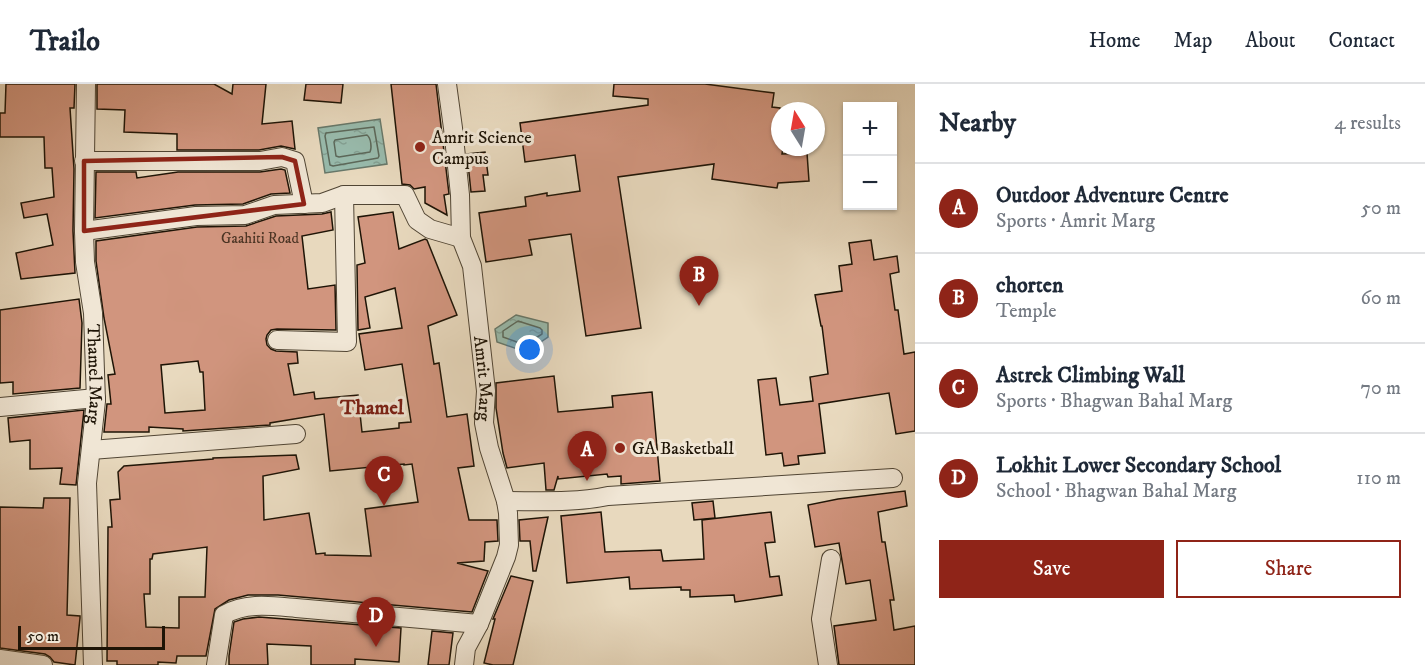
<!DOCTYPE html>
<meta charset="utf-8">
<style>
body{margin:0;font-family:"IM FELL DW Pica",serif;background:#f2f2f3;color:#1f2937}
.controls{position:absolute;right:18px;top:18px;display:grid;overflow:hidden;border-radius:0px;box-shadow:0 2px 4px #0004}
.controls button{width:54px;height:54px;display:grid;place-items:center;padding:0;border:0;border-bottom:2px solid #e0e1e3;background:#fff;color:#1f2937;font:30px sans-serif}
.compass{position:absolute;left:771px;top:18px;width:54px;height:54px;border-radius:50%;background:#fff;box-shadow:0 2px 4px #0004;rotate:349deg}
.scale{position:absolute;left:18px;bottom:15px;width:147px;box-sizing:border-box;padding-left:6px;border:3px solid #1e1406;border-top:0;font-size:16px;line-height:21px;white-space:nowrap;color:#1e1406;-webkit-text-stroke:4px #f0e6d5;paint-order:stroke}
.you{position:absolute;left:530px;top:266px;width:21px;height:21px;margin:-15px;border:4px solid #fff;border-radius:50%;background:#1a73e8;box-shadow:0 0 0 9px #1a73e833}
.badge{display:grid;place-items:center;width:39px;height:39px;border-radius:50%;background:#8f2418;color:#fff;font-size:20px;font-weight:700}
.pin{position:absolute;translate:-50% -50px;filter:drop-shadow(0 2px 3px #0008)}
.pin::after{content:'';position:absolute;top:32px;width:21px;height:18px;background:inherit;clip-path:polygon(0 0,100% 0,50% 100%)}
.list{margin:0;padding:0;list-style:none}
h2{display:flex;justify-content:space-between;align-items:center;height:78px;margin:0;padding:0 24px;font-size:26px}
h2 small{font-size:20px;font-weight:400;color:#747a83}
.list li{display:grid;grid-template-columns:39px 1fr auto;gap:18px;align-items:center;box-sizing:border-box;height:90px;padding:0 24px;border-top:2px solid #e0e1e3}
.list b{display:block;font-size:22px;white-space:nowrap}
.list p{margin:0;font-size:20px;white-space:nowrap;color:#747a83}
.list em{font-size:20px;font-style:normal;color:#747a83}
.actions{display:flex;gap:12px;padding:18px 24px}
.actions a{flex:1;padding:14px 0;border:2px solid #8f2418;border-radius:0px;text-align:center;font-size:21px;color:#8f2418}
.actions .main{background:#8f2418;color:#fff}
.map{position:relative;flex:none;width:915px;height:581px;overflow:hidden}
header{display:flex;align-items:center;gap:36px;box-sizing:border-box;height:84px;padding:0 30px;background:#fff;border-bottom:2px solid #e0e1e3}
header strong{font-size:28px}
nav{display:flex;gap:33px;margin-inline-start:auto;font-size:21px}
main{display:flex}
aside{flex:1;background:#fff}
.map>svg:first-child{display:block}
</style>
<header>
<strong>Trailo</strong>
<nav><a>Home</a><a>Map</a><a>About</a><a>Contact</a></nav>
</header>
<main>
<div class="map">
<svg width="915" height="581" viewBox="0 0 915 581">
<defs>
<pattern id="water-ripples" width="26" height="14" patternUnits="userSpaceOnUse" patternTransform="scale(1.5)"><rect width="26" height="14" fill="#98bbad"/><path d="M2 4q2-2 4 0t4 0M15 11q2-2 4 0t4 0" fill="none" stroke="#83a093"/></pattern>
</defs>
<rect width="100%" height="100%" fill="#e8d9be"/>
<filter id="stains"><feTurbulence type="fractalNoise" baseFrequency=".00333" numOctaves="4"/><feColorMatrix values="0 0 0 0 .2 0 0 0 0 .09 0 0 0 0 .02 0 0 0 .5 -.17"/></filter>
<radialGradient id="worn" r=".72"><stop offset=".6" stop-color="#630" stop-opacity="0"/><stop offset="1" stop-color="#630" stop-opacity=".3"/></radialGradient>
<g fill="url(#water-ripples)" stroke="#67786a" stroke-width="1.5">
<path d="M380,35L387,80L325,89L318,44Z"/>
<path d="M516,231L548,239V253L526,268L497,258L495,245Z"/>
</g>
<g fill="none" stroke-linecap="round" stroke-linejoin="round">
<g stroke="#5b685a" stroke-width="1.5">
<path d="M374,43L379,72L378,74L333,82L330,81L325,52L326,49Z"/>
<path d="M367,51C371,54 372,64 370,68L339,73L336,72L334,58L335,56Z"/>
<path d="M518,237L540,244L542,246V250L525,261L503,253V247Z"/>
</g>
</g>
<g fill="#d1957e" stroke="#1e1406" stroke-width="1.5" fill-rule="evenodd">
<path d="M6,0H75L74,24H70L74,85L73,147L75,189L21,195L16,169L53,161L47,130L24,134L21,119L54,113L52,84H45L44,53H0V29H5Z"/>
<path d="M97,0H214L232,10L233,0H266L262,40L292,37L295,65L281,62L259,66H177V50L124,48L125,26L97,25Z"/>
<path d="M306,0H343L341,19L304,16Z"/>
<path d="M391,0H436L449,110L444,111L447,131L425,119V103L414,105L410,101L402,100Z"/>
<path d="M614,0H705L774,9L772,23L780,24V63H783L782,70L807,69L809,97L778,99L777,104L712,95L714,80L618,93L641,244L586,252L571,150L529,156L532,171L486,178L479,129L526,122L525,113L547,109V112L580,107L575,71L525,78L520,39L648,21V15L613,12Z"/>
<path d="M485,68L488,91H483L485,107L471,108L467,70Z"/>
<path d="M281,85L285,86L290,109L271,110L243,120L195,121L95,134L96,88H136L137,94L178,88H260Z"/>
<path d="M331,128L333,146L302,152L308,205L335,201L336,246L277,245L271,246L267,251L266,255L267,261L271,265L276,267L297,268L298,279L288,280L294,311L314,308L315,315L358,311L362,348L399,344V339L411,338L402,280L365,286L359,250L402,244L395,204L365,213L370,244L358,246L357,181L365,179L358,133L393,128L399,165L425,155L427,156L457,231L428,242L434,280L439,279L447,333L467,330L474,382L458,384L469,436H497L498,457L485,458L484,477L457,479L488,487L472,528L278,511H248L229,516L215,525L206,572H177L176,579L158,578V581H117V577H107L108,443H112L110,416L120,415L118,388L124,382L213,375V374L296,371L299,385L263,392L264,436L309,429L316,470L325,469V471L371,472L365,425L418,418L412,380L404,381V380L330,387L324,330L270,339V341L183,347V345L149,343V348H104L107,320H111L108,291L115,290L104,234L96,177V157L197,143L246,142L276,132L322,130ZM198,277L200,288H203L205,326L165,329L161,281ZM207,463L205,513H179V544L146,543L144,510H150V475H152L153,470Z"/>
<path d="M871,156L874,176L897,172L899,188L890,190L895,226H898L904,270L915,268V347L896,350L889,309L819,320L825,369L798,372L799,380L784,382L782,369L766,371L758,296L776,294L780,321L813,317L810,293L828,290L822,242H821L815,211L842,207L839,182L852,180L849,159Z"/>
<path d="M79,215L82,239L80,304L13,310V298L0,299V226Z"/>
<path d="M554,292L558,328L613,323L612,312L652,308L660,397L621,400V392L608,393L607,390L558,395V392L554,406H546L544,379L507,384L503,369L496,324V299Z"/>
<path d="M84,326L76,401L60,400L62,384L30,385V356L10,358L8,334Z"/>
<path d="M905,407L907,422L878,428L882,458H885L894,516H890L894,546L915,542V581H839L834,542L876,536L870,496L846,500L839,459L815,463L808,421L838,415Z"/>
<path d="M44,414H70L67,531L80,532V534L75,581L54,578L50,573L45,570L0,564V423L43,424Z"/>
<path d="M713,417L715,434L694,436L692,419Z"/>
<path d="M601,428L605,468L661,466L663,477L704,475L702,436L771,428L775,458L765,459L770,493L779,492L782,511L735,518L734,511L690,513V506H681V503L630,505L629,493L567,499L561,432Z"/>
<path d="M548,433L536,487H533L530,457H520L519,436Z"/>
<path d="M511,492L533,497L513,581H493L484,579L495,535H493Z"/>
<path d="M259,533L401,544L399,578L355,575V581H311V562L267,560L268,581H229V572L234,538L243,535Z"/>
<path d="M432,547L453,549L449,581H428Z"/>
</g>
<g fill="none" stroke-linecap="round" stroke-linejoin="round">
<g stroke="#504534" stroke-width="20">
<g id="street">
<path id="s1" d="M86,0L84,147L85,178L93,229L96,317L87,399L93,581"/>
<path id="s2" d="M447,0L453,44L460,111L461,154L472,182L486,307L484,339L489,364L506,417L508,429L509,461L506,473L479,540L466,564L464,581"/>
<path d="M84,77H260L282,73L295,77L304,120"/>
<path d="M84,147L196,132L245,131L274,121L322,119L344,111H405L417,136L430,145L461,154"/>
<path d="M277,256L347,258L344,111"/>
<path d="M0,323L96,314"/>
<path d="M91,366L296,350"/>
<path d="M506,417C540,417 575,419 608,412L893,394"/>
<path d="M0,575L43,581"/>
<path d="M216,581L224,531C245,518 272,522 296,524L479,540"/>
<path d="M828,581L821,535L831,475"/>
</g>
</g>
<use href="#street" stroke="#f0e6d5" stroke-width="18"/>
</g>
<path fill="none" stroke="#8f2418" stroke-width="4.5" stroke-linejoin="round" d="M282,73L295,77L304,120L84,147V77Z"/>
<g fill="#8f2418" stroke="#f0e6d5" stroke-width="2">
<circle cx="420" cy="63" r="6"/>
<circle cx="620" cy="364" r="6"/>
</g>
<g text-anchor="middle" stroke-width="6" stroke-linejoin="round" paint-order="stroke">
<g font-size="15" fill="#4b3424">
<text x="260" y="159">Gaahiti Road</text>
</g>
<g font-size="18" fill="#1e1406" stroke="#f0e6d5" text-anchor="start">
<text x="432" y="59">Amrit Science<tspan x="432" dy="21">Campus</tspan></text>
<text x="632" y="370">GA Basketball</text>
</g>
<g font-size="18" fill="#1e1406" stroke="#f0e6d5">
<text dy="6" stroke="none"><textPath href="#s1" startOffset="291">Thamel Marg</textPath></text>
<text dy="6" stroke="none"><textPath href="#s2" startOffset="298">Amrit Marg</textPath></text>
</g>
<g font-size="20" font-weight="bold" fill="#7a1f14" stroke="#f0e6d5">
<text x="372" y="330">Thamel</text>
</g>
</g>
<rect width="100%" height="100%" filter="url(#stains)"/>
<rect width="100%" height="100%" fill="url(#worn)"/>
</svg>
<div class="controls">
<button>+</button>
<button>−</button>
</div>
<svg class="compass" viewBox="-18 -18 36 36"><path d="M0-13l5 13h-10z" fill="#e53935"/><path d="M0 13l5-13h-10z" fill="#747a83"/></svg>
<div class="scale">50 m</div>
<div class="you"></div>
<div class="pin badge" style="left:587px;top:397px">A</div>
<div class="pin badge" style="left:699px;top:222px">B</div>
<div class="pin badge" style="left:384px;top:422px">C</div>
<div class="pin badge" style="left:376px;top:563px">D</div>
</div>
<aside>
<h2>Nearby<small>4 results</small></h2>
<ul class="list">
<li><span class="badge">A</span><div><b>Outdoor Adventure Centre</b><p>Sports · Amrit Marg</p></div><em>50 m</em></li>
<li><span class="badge">B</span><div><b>chorten</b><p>Temple</p></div><em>60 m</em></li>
<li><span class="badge">C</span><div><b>Astrek Climbing Wall</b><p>Sports · Bhagwan Bahal Marg</p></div><em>70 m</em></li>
<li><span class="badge">D</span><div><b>Lokhit Lower Secondary School</b><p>School · Bhagwan Bahal Marg</p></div><em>110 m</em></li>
</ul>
<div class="actions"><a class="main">Save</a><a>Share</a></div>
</aside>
</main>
